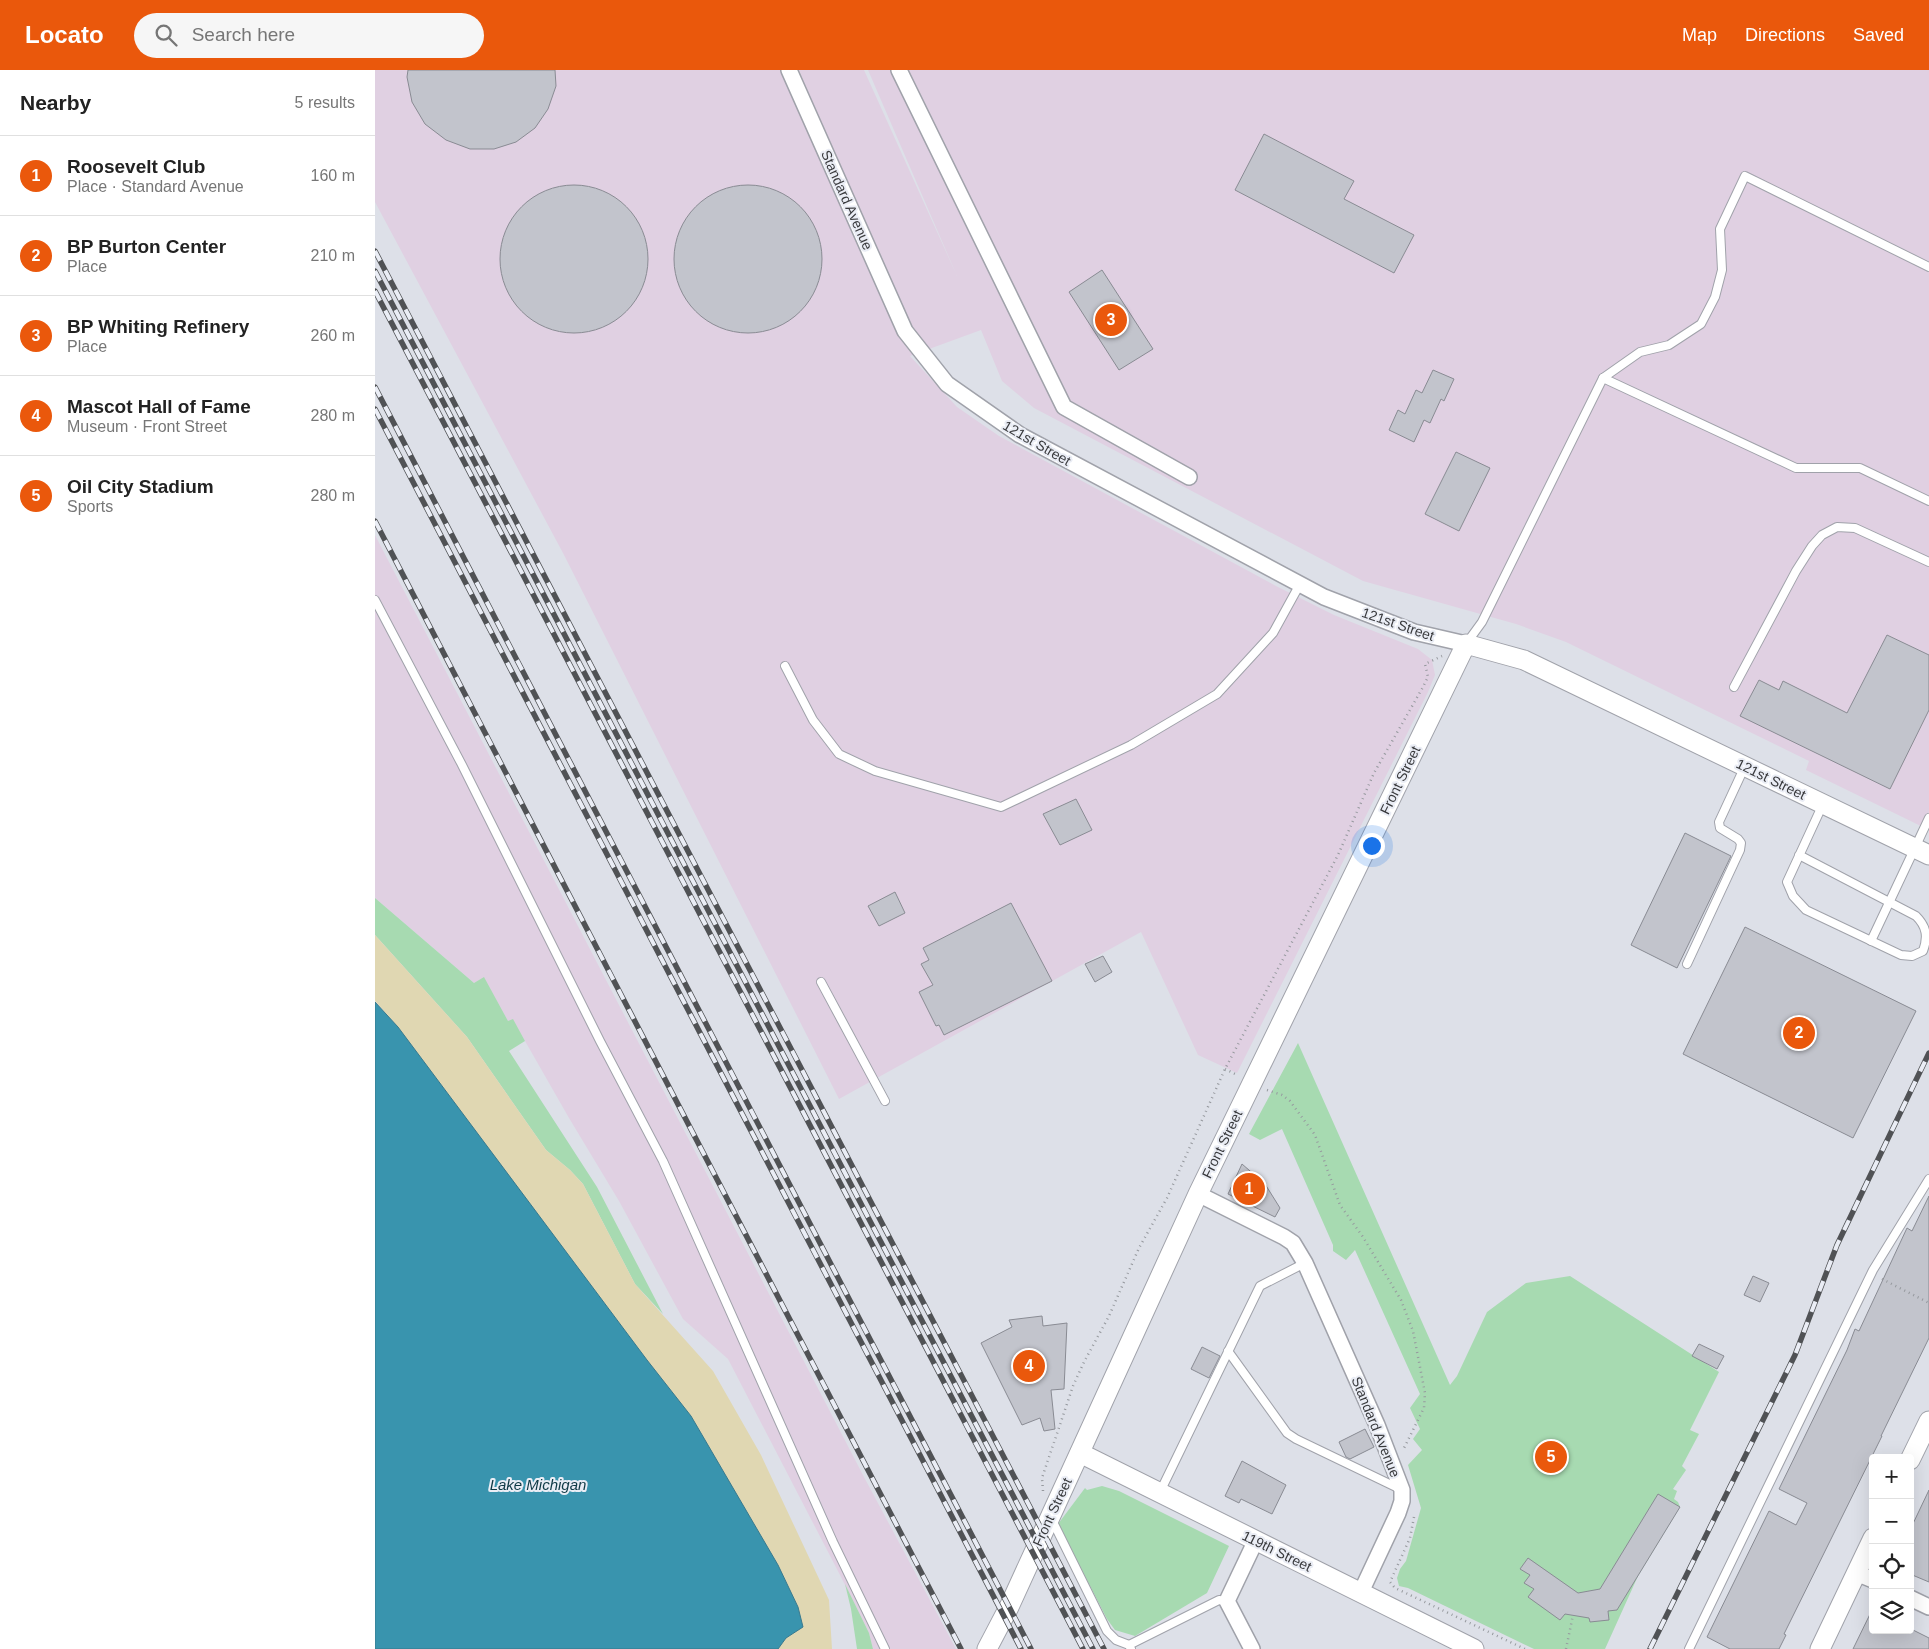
<!DOCTYPE html>
<meta charset="utf-8">
<style>
body{margin:0;font-family:Helvetica,sans-serif;background:#f6f6f6;color:#222}
.controls{position:absolute;right:15px;bottom:15px;display:grid;overflow:hidden;border-radius:5px;box-shadow:0 5px 20px #0002}
.controls button{width:45px;height:45px;display:grid;place-items:center;padding:0;border:0;border-bottom:1px solid #e0e0e0;background:#fff;color:#222;font:25px sans-serif}
.you{position:absolute;left:996px;top:775px;width:18px;height:18px;margin:-12px;border:4px solid #fff;border-radius:50%;background:#1a73e8;box-shadow:0 0 0 8px #1a73e833}
.badge{display:grid;place-items:center;width:32px;height:32px;border-radius:50%;background:#ea580c;color:#fff;font-size:16px;font-weight:700}
.pin{position:absolute;translate:-50% -50%;border:2px solid #fff;box-shadow:0 1px 5px #0006}
.list{margin:0;padding:0;list-style:none}
h2{display:flex;justify-content:space-between;align-items:center;height:65px;margin:0;padding:0 20px;font-size:21px}
h2 small{font-size:16px;font-weight:400;color:#767676}
.list li{display:grid;grid-template-columns:32px 1fr auto;gap:15px;align-items:center;box-sizing:border-box;height:80px;padding:0 20px;border-top:1px solid #e0e0e0}
.list b{display:block;font-size:19px;white-space:nowrap}
.list p{margin:0;font-size:16px;white-space:nowrap;color:#767676}
.list em{font-size:16px;font-style:normal;color:#767676}
.icon{flex:none;width:28px;height:28px;fill:none;stroke:currentColor;stroke-width:2;stroke-linecap:round;stroke-linejoin:round}
.map{position:relative;flex:none;width:1554px;height:1579px;overflow:hidden}
header{display:flex;align-items:center;gap:30px;box-sizing:border-box;height:70px;padding:0 25px;background:#ea580c;color:#fff}
header strong{font-size:24px}
nav{display:flex;gap:28px;margin-inline-start:auto;font-size:18px}
.search{width:350px;height:45px;background:#f6f6f6;display:flex;align-items:center;gap:12px;box-sizing:border-box;padding:0 18px;border-radius:28px;color:#767676;font-size:19px}
main{display:flex}
aside{flex:1;background:#fff}
.map>svg:first-child{display:block}
</style>
<header>
<strong>Locato</strong>
<div class="search"><svg class="icon" aria-label="search" viewBox="0 0 24 24"><circle cx="10" cy="10" r="6"/><path d="M15 15l6 6"/></svg>Search here</div>
<nav><a>Map</a><a>Directions</a><a>Saved</a></nav>
</header>
<main>
<aside>
<h2>Nearby<small>5 results</small></h2>
<ul class="list">
<li><span class="badge">1</span><div><b>Roosevelt Club</b><p>Place · Standard Avenue</p></div><em>160 m</em></li>
<li><span class="badge">2</span><div><b>BP Burton Center</b><p>Place</p></div><em>210 m</em></li>
<li><span class="badge">3</span><div><b>BP Whiting Refinery</b><p>Place</p></div><em>260 m</em></li>
<li><span class="badge">4</span><div><b>Mascot Hall of Fame</b><p>Museum · Front Street</p></div><em>280 m</em></li>
<li><span class="badge">5</span><div><b>Oil City Stadium</b><p>Sports</p></div><em>280 m</em></li>
</ul>
</aside>
<div class="map">
<svg width="1554" height="1579" viewBox="0 0 1554 1579">
<rect width="100%" height="100%" fill="#dde0e8"/>
<g fill="#e0d0e2">
<path d="M0,0H489L582,206L493,0H1554V760L1431,700L1434,691L1191,572L1141,554L988,511L659,338L627,311L606,260L535,286L582,337L624,366L901,516L959,545L1043,579L1057,590L1060,605L1053,622L862,1003L823,985L766,862L464,1029L188,483L0,132Z"/>
<path d="M0,465L489,1407L581,1579H498L494,1563L465,1505L353,1289L308,1249L244,1131L194,1048L138,950L133,951L109,908L99,913L0,828Z"/>
</g>
<g fill="#a7dab1">
<path d="M0,828L99,913L109,907L133,951L138,949L150,971L134,981L222,1117L288,1244L260,1214L208,1114L195,1100L171,1080L92,967L0,865Z"/>
<path d="M923,973L1075,1315L1082,1306L1112,1242L1151,1213L1195,1206L1344,1302L1315,1360L1324,1364L1307,1396L1311,1400L1298,1419L1302,1421L1299,1429L1303,1432L1305,1437L1263,1506L1230,1579H1159L1033,1518L1024,1516L1022,1508L1025,1499L1031,1491L1046,1438L1033,1395L1047,1380L1038,1369L1045,1359L1035,1338L1045,1324L980,1180L971,1190L958,1181V1175L907,1059L885,1070L874,1064Z"/>
<path d="M727,1416L744,1421L854,1476L832,1523L760,1566L740,1560L732,1549L683,1454L710,1418L712,1420Z"/>
<path d="M470,1514L494,1563L498,1579H482L476,1539Z"/>
</g>
<path fill="#e0d7b2" d="M0,865L92,967L171,1080L195,1100L208,1114L260,1214L338,1301L386,1385L454,1530L457,1579H403L411,1568L428,1557L423,1537L403,1495L316,1346L272,1290L23,957L0,931Z"/>
<path fill="#3994ae" stroke="#39798c" d="M0,932L23,957L272,1290L316,1346L403,1495L423,1537L428,1557L411,1568L403,1579H0Z"/>
<g fill="#c2c4cc" stroke="#898b93">
<path d="M33,0H180L181,16L173,39L160,58L141,72L119,79H95L71,70L50,54L37,32L32,7Z"/>
<path d="M889,64L979,111L969,129L1039,165L1019,203L860,120Z"/>
<circle cx="199" cy="189" r="74"/>
<circle cx="373" cy="189" r="74"/>
<path d="M727,200L778,279L744,300L694,222Z"/>
<path d="M1058,300L1079,309L1069,331L1066,329L1055,353L1049,350L1039,372L1014,360L1023,340L1030,344L1041,320L1047,323Z"/>
<path d="M1081,382L1115,398L1084,461L1050,444Z"/>
<path d="M1512,565L1554,585V640L1515,719L1365,646L1384,610L1404,620L1408,611L1472,643Z"/>
<path d="M701,729L717,760L685,775L668,744Z"/>
<path d="M1310,763L1356,786L1302,898L1256,875Z"/>
<path d="M520,822L530,843L504,856L493,836Z"/>
<path d="M636,833L677,911L569,965L564,955L561,956L544,922L558,915L546,894L554,890L548,878Z"/>
<path d="M1370,857L1541,941L1478,1068L1308,984Z"/>
<path d="M728,886L737,902L720,912L710,894Z"/>
<path d="M867,1094L890,1114L905,1138L900,1147L853,1124Z"/>
<path d="M1554,1126V1268L1506,1366H1507L1409,1564L1411,1565L1404,1579H1355L1332,1567L1394,1441L1421,1455L1432,1433L1404,1419L1472,1280L1480,1259L1484,1261L1532,1158L1537,1161Z"/>
<path d="M1378,1206L1394,1213L1385,1232L1369,1225Z"/>
<path d="M667,1246L668,1256L692,1253L689,1319L676,1320L680,1359L669,1361L665,1348L647,1355L606,1273L637,1257L634,1250Z"/>
<path d="M1324,1274L1349,1286L1342,1299L1317,1286Z"/>
<path d="M827,1277L845,1286L834,1308L816,1299Z"/>
<path d="M990,1359L999,1377L975,1389L971,1387L964,1372Z"/>
<path d="M867,1391L911,1415L897,1444L866,1429L864,1433L850,1426Z"/>
<path d="M1554,1420V1512L1535,1504V1460Z"/>
<path d="M1283,1424L1305,1437L1242,1540L1233,1541L1234,1550L1215,1552L1214,1548L1190,1544L1185,1550L1153,1527L1159,1519L1149,1513L1155,1505L1145,1499L1153,1488L1203,1523L1225,1519Z"/>
<path d="M1498,1538V1560H1538L1554,1568V1579H1478Z"/>
</g>
<g fill="none" stroke-linecap="round" stroke-linejoin="round">
<g stroke="#a0a2aa" stroke-width="10">
<g id="service">
<path d="M1228,308L1421,398H1485L1554,431"/>
<path d="M0,530L86,693L225,971L288,1091L458,1472L510,1579"/>
<path d="M1091,574L1107,552L1228,308L1265,282L1294,275L1326,254L1340,227L1347,200L1345,159L1370,106L1554,197"/>
<path d="M410,596L438,650L464,684L500,701L626,737L756,675L842,624L898,563L925,514"/>
<path d="M1359,617L1421,501L1437,476L1447,465L1462,457L1480,458L1554,492"/>
<path d="M1424,785L1541,846C1552,857 1553,867 1548,881L1537,886L1526,885L1431,840L1418,826L1412,812L1448,734"/>
<path d="M1496,871L1554,748"/>
<path d="M1312,894L1365,780L1366,773L1363,769L1345,758L1344,752L1370,696"/>
<path d="M446,912L510,1031"/>
<path d="M853,1281L912,1363L921,1369L1025,1419"/>
<path d="M785,1422L885,1216L930,1193"/>
<path d="M677,1450L732,1561L741,1570L754,1575L756,1579"/>
<path d="M754,1575L844,1530L852,1531"/>
<path d="M1314,1579L1498,1200L1554,1109"/>
</g>
</g>
<g stroke="#a0a2aa" stroke-width="18">
<g id="minor">
<path d="M414,0L530,261L572,314L645,365L949,527L1039,562L1091,574"/>
<path d="M524,0L689,337L814,407"/>
<path d="M823,1124L909,1167L918,1173L930,1193L1002,1355L1027,1420V1431L1023,1443L986,1522"/>
<path d="M1481,1503L1498,1510"/>
<path d="M1535,1528L1554,1537"/>
<path d="M877,1579L852,1531L881,1470"/>
</g>
</g>
<g stroke="#a0a2aa" stroke-width="21">
<g id="tertiary">
<path d="M705,1383L1099,1579"/>
<path d="M1535,1390L1554,1351"/>
<path d="M612,1579L634,1537L823,1124L1091,574L1149,590L1554,785"/>
<path d="M1445,1579L1498,1468"/>
</g>
</g>
<g stroke="#96999e" stroke-width="2.5" stroke-dasharray="1 4" stroke-linecap="butt">
<path d="M850,999L862,1005"/>
<path d="M892,1020L907,1025L915,1031L940,1065L965,1135L988,1167L1026,1230L1038,1261L1050,1323L1049,1338L1028,1380"/>
<path d="M1507,1209L1554,1233"/>
<path d="M668,1421L667,1408L698,1316L709,1292L734,1246L764,1178L792,1128L850,999L963,785L999,703L1048,617L1053,607L1050,594L1067,586"/>
<path d="M1039,1447L1035,1468L1015,1512L1020,1518L1150,1579"/>
<path d="M1191,1579L1198,1545"/>
</g>
<use href="#service" stroke="#fff" stroke-width="8"/>
<use href="#minor" stroke="#fff" stroke-width="15"/>
<use href="#tertiary" stroke="#fff" stroke-width="19"/>
<g stroke="#505255" stroke-width="5.5">
<g id="rail">
<path d="M0,181L729,1579"/>
<path d="M0,201L718,1579"/>
<path d="M0,221L708,1579"/>
<path d="M0,317L656,1579"/>
<path d="M0,339L646,1579"/>
<path d="M0,451L586,1579"/>
<path d="M1275,1579L1420,1285L1462,1175L1554,983"/>
</g>
</g>
<use href="#rail" stroke="#eaedf5" stroke-width="4" stroke-dasharray="11" stroke-linecap="butt"/>
</g>
<g text-anchor="middle" stroke-width="4" stroke-linejoin="round" paint-order="stroke">
<g font-size="14" fill="#393a3d" stroke="#eaedf5">
<text transform="translate(472 130) rotate(66)" y="5">Standard Avenue</text>
<text transform="translate(662 373) rotate(30)" y="5">121st Street</text>
<text transform="translate(1023 554) rotate(19)" y="5">121st Street</text>
<text transform="translate(1396 709) rotate(26)" y="5">121st Street</text>
<text transform="translate(1025 710) rotate(-64)" y="5">Front Street</text>
<text transform="translate(847 1074) rotate(-64)" y="5">Front Street</text>
<text transform="translate(1001 1357) rotate(68)" y="5">Standard Avenue</text>
<text transform="translate(677 1442) rotate(-65)" y="5">Front Street</text>
<text transform="translate(902 1481) rotate(26)" y="5">119th Street</text>
</g>
<g font-size="15" font-style="italic" fill="#0f3945" stroke="#eaedf5">
<text x="163" y="1420">Lake Michigan</text>
</g>
</g>
</svg>
<div class="controls">
<button>+</button>
<button>−</button>
<button><svg class="icon" aria-label="locate" viewBox="0 0 24 24"><circle cx="12" cy="12" r="6"/><path d="M12 2v4M12 18v4M2 12h4M18 12h4"/></svg></button>
<button><svg class="icon" aria-label="layers" viewBox="0 0 24 24"><path d="M12 4l9 5-9 5-9-5zM3 14l9 5 9-5"/></svg></button>
</div>
<div class="you"></div>
<div class="pin badge" style="left:874px;top:1119px">1</div>
<div class="pin badge" style="left:1424px;top:963px">2</div>
<div class="pin badge" style="left:736px;top:250px">3</div>
<div class="pin badge" style="left:654px;top:1296px">4</div>
<div class="pin badge" style="left:1176px;top:1387px">5</div>
</div>
</main>
